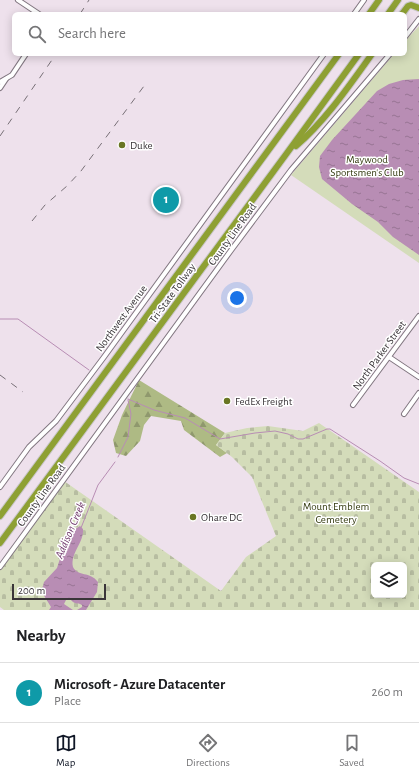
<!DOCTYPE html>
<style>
body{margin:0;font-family:"Alegreya Sans",sans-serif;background:#f2f2f2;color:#202124}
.controls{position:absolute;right:12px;bottom:12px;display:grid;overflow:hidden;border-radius:6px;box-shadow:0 2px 10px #0003}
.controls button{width:36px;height:36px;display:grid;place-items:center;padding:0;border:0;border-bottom:1px solid #e0e0e0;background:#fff;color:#202124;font:20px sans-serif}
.scale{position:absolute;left:12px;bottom:10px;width:94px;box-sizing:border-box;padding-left:4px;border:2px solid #3a3539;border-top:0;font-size:11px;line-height:14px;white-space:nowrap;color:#3a3539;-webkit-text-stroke:3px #fff;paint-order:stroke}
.you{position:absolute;left:237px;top:298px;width:14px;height:14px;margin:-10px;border:3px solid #fff;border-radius:50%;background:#1a73e8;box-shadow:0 0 0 6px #1a73e833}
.badge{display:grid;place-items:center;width:26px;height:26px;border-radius:50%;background:#111827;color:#fff;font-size:13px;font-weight:700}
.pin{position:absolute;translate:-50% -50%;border:2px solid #fff;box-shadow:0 1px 4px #0006}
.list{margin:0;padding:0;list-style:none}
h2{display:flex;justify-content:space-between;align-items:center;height:52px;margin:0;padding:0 16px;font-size:17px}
h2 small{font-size:13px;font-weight:400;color:#757577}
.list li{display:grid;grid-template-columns:26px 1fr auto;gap:12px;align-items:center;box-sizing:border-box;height:60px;padding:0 16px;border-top:1px solid #e0e0e0}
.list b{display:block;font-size:15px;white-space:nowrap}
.list p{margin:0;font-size:13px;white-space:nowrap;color:#757577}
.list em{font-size:13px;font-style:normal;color:#757577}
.icon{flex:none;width:22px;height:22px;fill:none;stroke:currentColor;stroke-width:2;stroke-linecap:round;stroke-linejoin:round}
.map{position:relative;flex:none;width:419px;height:610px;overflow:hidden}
.search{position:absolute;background:#fff;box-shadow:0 2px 10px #0003;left:12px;right:12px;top:12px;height:44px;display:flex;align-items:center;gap:10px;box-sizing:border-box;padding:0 14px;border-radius:6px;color:#757577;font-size:15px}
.sheet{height:112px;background:#fff}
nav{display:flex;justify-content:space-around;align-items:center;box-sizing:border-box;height:56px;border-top:1px solid #e0e0e0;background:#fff;font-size:11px;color:#757577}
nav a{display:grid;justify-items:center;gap:2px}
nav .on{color:#111827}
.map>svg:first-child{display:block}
</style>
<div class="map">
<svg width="419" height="610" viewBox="0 0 419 610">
<defs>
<pattern id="forest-firs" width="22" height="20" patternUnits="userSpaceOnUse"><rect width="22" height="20" fill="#aeba84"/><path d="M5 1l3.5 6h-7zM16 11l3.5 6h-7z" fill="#8f986d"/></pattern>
<pattern id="cemetery-stones" width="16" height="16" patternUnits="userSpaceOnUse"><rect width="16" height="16" fill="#d4dcba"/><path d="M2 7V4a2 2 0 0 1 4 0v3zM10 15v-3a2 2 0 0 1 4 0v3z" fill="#b7bda1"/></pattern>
<pattern id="water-ripples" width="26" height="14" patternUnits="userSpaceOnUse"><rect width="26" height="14" fill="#b88db4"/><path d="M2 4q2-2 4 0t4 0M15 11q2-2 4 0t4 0" fill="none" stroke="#977493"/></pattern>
</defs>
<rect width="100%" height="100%" fill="#eee1ec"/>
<path fill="url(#forest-firs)" d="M139,380L225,433L216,445L227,453L220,457L184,430L181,421L151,416L144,425L140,441L126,456L116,453L113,440L122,415Z"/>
<path fill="url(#cemetery-stones)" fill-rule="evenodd" d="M319,423L419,492V610H4L0,607V570L64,481L221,591L246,557L276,536L252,477L232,457L216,445L225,433L247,428L268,426L303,431ZM374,565H404V595H374Z"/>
<path fill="#d4dcba" d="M419,26V263L291,175L394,54H405V41Z"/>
<g fill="url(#water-ripples)">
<path d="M419,79V255L393,237L378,222L352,204L322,179L319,167L320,156L332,140L377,91L389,84L403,80Z"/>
<path d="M80,526L83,529C84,543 70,553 73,567C78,577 90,571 98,582L97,592L86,610H77L82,607V605C79,603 78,604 75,603C72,602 71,599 67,598L64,604L73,610H49L51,607L43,594L42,590L44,582L57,568L65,543L75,529Z"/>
</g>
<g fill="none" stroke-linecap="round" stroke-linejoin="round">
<g stroke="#b88db4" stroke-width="1">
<path d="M0,319H18L89,370"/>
<path d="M128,399L154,410L185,418L220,439L255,433L275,431L288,434L298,439H303L327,429H330L380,461L404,478L419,484"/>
<path d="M118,457L128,437L131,414L128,400"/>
<path d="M81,528L98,485L115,462"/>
</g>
<g stroke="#827781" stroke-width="6">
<g id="minor">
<path d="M18,0L39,14"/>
<path d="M354,14L364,0"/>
<path d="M405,37L419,19"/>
<path d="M0,82L12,75L26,54"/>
<path d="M0,88L6,79"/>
<path d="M389,357L419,377"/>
<path d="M353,405L419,316"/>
<path d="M404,414L419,393"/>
<path d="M0,487L29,447L56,421L104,357L324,54"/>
<path d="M0,567L232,249L291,170L390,54"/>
</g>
</g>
<g stroke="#c8c6c8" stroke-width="8">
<g id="highway">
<path d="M369,14L379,0"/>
<path d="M388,14L398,0"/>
<path d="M402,14L408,6L411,5L419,8"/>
<path d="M296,146C326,120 349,86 372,54"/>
<path d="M0,516L339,54"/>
<path d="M0,543L287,153L359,54"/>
</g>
</g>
<use href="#minor" stroke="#fff" stroke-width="4"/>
<use href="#highway" stroke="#8ea033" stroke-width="6"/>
<g stroke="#787077" stroke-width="1" stroke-dasharray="7 7" stroke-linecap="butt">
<path d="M80,14L89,0"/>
<path d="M0,136L56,54"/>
<path d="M32,221L45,205L67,186L81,171L147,82"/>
<path d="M0,375L23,392"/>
</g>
</g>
<g fill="#697623" stroke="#fff" stroke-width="1.5">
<circle cx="122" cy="145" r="4"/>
<circle cx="227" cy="401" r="4"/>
<circle cx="193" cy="517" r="4"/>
</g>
<g text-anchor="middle" stroke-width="3" stroke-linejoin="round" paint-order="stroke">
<g font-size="11" fill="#3a3539" stroke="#fff" text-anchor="start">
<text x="130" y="149">Duke</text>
<text x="235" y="405">FedEx Freight</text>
<text x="201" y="521">Ohare DC</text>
</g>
<g font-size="11" fill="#353c12" stroke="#fff">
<text x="367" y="163">Maywood<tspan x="367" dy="13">Sportsmen's Club</tspan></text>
<text x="336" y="510">Mount Emblem<tspan x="336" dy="13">Cemetery</tspan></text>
</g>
<g font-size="11" fill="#3a3539" stroke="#fff">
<text transform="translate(232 234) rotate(-54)" y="4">County Line Road</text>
<text transform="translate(172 293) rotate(-54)" y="4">Tri-State Tollway</text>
<text transform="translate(121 318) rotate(-54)" y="4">Northwest Avenue</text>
<text transform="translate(379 355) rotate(-54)" y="4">North Parker Street</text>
<text transform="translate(41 495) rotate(-54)" y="4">County Line Road</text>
</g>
<g font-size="12" font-style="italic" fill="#713a6d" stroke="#fff">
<text transform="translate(70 530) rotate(-67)" y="4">Addison Creek</text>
</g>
</g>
</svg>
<div class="controls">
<button><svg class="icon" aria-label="layers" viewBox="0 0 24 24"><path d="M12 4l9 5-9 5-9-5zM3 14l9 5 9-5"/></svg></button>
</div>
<div class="scale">200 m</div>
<div class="you"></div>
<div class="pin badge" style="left:166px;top:200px;background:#0f9aa8">1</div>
<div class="search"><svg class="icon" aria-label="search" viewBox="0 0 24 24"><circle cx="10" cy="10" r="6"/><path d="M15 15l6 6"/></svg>Search here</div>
</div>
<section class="sheet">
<h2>Nearby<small></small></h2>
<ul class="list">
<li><span class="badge" style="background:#0f9aa8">1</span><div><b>Microsoft - Azure Datacenter</b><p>Place</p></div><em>260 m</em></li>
</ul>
</section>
<nav>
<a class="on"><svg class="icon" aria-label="map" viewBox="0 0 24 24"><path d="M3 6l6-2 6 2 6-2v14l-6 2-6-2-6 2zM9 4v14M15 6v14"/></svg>Map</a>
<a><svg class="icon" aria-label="directions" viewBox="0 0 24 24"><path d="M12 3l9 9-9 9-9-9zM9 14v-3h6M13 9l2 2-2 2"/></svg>Directions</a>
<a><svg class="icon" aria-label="saved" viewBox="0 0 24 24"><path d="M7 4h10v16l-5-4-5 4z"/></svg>Saved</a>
</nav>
